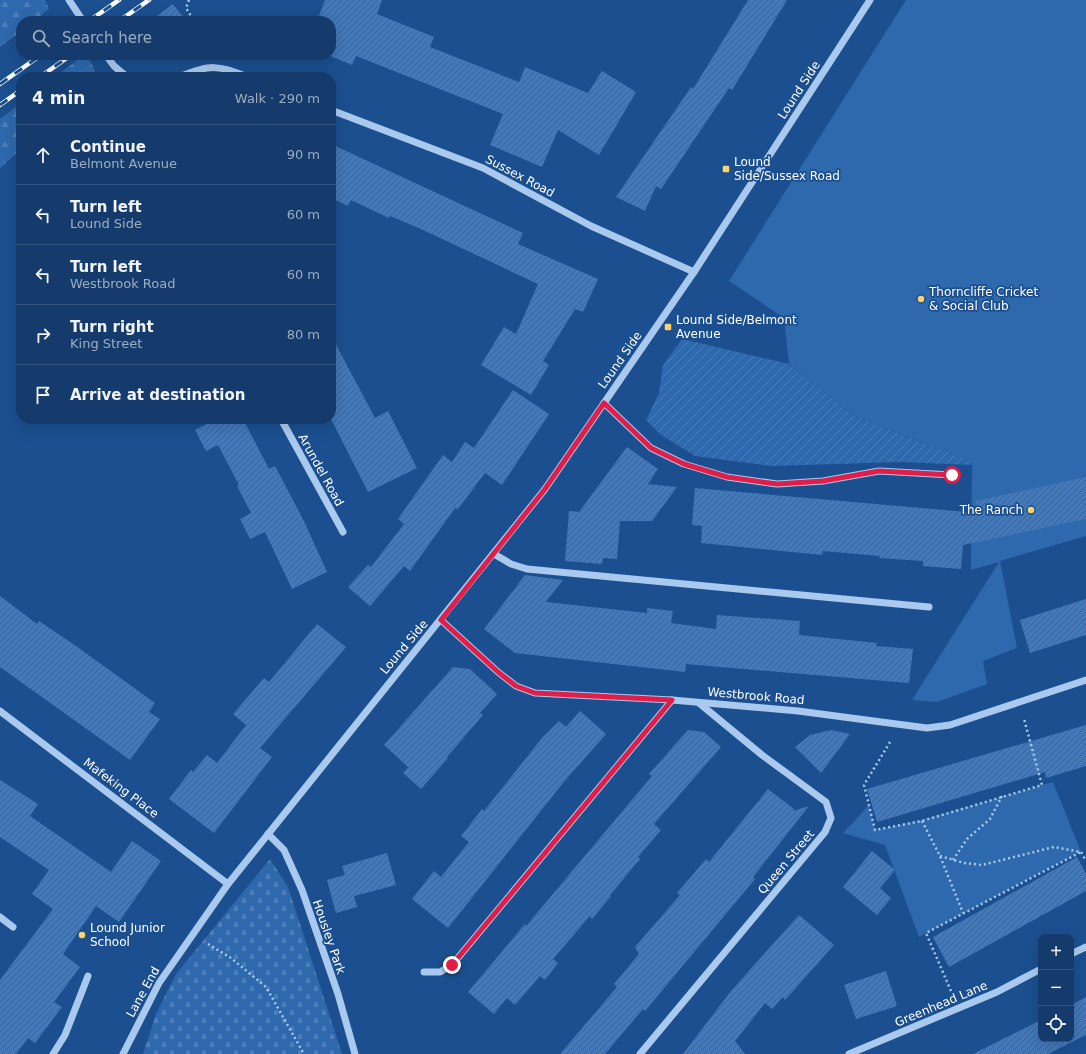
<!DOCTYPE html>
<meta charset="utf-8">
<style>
body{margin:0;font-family:"DejaVu Sans",sans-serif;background:#214673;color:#f1f3f6}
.controls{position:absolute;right:12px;bottom:12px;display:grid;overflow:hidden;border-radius:8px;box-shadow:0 4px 16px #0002}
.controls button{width:36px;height:36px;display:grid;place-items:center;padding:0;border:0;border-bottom:1px solid #33557e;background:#143b6b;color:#f1f3f6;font:20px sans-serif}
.stop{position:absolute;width:12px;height:12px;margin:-9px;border:3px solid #e11d48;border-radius:50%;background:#fff}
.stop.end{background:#e11d48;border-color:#fff;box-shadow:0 1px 4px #0008}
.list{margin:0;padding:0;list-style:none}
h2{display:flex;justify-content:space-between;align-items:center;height:52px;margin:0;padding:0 16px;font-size:17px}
h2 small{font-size:13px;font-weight:400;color:#9dadc1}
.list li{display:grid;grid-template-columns:26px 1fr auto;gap:12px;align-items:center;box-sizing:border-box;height:60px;padding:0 16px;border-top:1px solid #33557e}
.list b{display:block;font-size:15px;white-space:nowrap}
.list p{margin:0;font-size:13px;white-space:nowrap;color:#9dadc1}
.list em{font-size:13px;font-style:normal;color:#9dadc1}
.icon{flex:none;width:22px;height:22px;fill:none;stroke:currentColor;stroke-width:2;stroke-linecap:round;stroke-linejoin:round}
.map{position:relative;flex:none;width:1086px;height:1054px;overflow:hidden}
.search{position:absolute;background:#143b6b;box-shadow:0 4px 16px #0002;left:16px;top:16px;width:320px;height:44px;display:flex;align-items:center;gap:10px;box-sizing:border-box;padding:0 14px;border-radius:16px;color:#9dadc1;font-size:15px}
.panel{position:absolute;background:#143b6b;box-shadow:0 4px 16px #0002;left:16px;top:72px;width:320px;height:352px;border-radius:16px}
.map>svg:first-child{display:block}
</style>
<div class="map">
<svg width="1086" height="1054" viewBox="0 0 1086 1054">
<defs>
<pattern id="forest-firs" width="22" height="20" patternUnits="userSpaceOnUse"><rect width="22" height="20" fill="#2e69ad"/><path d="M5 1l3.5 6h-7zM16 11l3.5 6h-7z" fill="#4d80b9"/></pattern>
<pattern id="cemetery-stones" width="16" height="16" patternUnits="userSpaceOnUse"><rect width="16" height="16" fill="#2e69ad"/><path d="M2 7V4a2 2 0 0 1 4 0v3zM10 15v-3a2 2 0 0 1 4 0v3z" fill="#4d80b9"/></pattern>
<pattern id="garden-furrows" width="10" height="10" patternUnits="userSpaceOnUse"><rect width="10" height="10" fill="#2e69ad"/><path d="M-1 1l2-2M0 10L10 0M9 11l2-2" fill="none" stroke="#4d80b9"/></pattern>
<pattern id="building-hatch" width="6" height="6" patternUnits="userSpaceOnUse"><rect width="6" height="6" fill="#4478b7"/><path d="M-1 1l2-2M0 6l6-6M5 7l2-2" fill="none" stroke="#486282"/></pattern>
</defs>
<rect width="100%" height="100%" fill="#1b4f8f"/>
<g fill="#2e69ad">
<path d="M906,0H1086V536L1000,561L1017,648L983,661L987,684L937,702L912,700L999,562L971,570L972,461L855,417L789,364L784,318L729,281Z"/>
<path d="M1053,782L1081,852L919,937L885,845L843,833L869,805L875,830C936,818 994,798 1053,782Z"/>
</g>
<g fill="url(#forest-firs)">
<path d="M0,0H45L49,9L34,21H21V31L0,47Z"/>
<path d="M84,55H87L98,77H55Z"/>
<path d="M21,103V149L0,168V119Z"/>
</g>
<path fill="url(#cemetery-stones)" d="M270,859L288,887L342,1054H143L156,1014L176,974Z"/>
<path fill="url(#garden-furrows)" d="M682,339L789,364L855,417L972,461L971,465L900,462L772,466L695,456L661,435L646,420L659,393L663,365Z"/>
<g fill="url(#building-hatch)">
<path d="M325,0H382L377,14L434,37L430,47L519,82L525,67L588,93L602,71L636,92L599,155L558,130L542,167L490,145L503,114L356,56L352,65L328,55H331V21H317Z"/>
<path d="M748,0H787L732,90L729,88L661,189L656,186L645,211L616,197L691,87L693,89Z"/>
<path d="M173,4L186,21H150Z"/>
<path d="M331,144L523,233L518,244L598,279L583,312L575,309L543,361L549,365L531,395L481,365L504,327L516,334L538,284L421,229L390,216L389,218L351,200L348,206L331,198Z"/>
<path d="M331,335L375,418L388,411L417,468L368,492L331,419Z"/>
<path d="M513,390L549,414L502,485L485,473L458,509L455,508L410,571L404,566L370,606L348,587L368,565L371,567L404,524L398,519L443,455L452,462L465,442L474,448Z"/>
<path d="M216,419H243L269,469L275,466L304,521L327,572L292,589L265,532L250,539L240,519L251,513L237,486L239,485L218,445L206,451L195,430Z"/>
<path d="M627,447L658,469L648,484L677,487L652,521H620L617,559L603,558L602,564L565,561L569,511L579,512Z"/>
<path d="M1086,477V519L963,545L961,569L923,566V561L879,558L880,556L823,551L822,555L701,543L702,526L692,525L695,488L978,513L975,501Z"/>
<path d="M525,575L563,580L546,602L647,613V608L673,611L671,623L716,629L717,615L800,621L799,635L877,643L876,646L913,649L909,683L686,664L685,672L515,653L484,629Z"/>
<path d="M0,596L37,624L39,621L76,646L155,703L149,712L160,719L130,760L0,667Z"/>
<path d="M1086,599V635L1030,653L1020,620Z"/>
<path d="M317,624L346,647L260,748L272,757L214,833L169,799L191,770L193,772L207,755L217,763L246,725L233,714L264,678L269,682Z"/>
<path d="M453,667L470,669L497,694L480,713L483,715L447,757L448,758L421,789L403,773L408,767L384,745Z"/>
<path d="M580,711L606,734L563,783L448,928L412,899L434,871L441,877L469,842L461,836L482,809L484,811L542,738L559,721L566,727Z"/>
<path d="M1086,725V766L1046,778L1045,772L877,822L867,789Z"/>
<path d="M688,730L704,732L721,747L654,824L661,830L638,857L640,859L610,895L611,896L592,919L590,916L553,959L558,963L545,980L540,976L515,1005L507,998L494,1014L468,992L525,924L526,926L652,776L649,774Z"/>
<path d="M831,730L850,734L821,773L795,747L810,735Z"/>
<path d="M0,780L38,804L30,816L111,872L132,841L161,861L119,922L96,906L63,954L80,967L54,1002L62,1007L35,1043L28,1038L16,1054H0V980L53,909L32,894L49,870L0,837Z"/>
<path d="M768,789L794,809L793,811L809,806L753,877L755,879L645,1011L643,1009L605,1054H560L617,987L614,984L639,954L635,947L680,895L677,893L706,859L709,862Z"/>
<path d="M872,851L895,870L880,888L891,898L877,915L843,887Z"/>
<path d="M387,853L396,885L354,896L357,907L336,913L327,880L345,875L342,866Z"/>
<path d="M1077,857L1086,874V891L949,967L933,937Z"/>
<path d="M799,915L834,945L785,1000L783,997L772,1009L765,1003L735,1041L745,1054H683L731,991Z"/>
<path d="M886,971L897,1006L856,1019L844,985Z"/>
<path d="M1086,997V1035L1048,1054H973L1041,1020V1039H1071V1005Z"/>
</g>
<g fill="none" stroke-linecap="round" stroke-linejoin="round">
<g stroke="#a9c9ee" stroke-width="2.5" stroke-dasharray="2 3" stroke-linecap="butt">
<path d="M189,0L186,8L194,21"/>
<path d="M890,742L864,785L875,830L922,821L1042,785L1024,719"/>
<path d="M922,821L940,856L963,913"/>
<path d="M940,856L964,863L982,865L1054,847L1081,852L1086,861"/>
<path d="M953,860L967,839L990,819L1002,796"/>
<path d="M208,944L231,958L266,987L304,1054"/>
<path d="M951,991L926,933L1081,852"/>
</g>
<g stroke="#a9c9ee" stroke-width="7">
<path d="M69,0L83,21"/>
<path d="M106,55L114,66L127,77"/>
<path d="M179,77C211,64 217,65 248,77"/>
<path d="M331,110L483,168L591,226L694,272"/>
<path d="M604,403L651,448L684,464L727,477L777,484L823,481L879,471L952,475"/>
<path d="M281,419L343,532"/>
<path d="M494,554L511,564L527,569L929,607"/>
<path d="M441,620L498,672L516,686L535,693L672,700L798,711L927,728L950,725L1086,680"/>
<path d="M0,711L228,884"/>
<path d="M268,834L284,850L302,890L338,994L355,1054"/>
<path d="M0,917L13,927"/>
<path d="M1071,954L1086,947"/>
<path d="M424,972H440L452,965L672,700"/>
<path d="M53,1054L65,1035L88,976"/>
<path d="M123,1054L159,983L228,884L545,489L694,272L870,0"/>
<path d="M640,1054L825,832L831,818L826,802L762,755L699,703"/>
<path d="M849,1054L997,992L1041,969"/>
</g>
<g stroke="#fff" stroke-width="4.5">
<g id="rail">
<path d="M89,21L119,0"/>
<path d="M119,21L149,0"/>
<path d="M40,77L71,55"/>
<path d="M0,84L41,55"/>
<path d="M0,105L21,90"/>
</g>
</g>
<use href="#rail" stroke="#1b4f8f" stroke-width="3" stroke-dasharray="9" stroke-linecap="butt"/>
</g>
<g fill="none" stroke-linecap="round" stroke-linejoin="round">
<path stroke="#e11d48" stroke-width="5" d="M452,965L672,700L535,693L516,686L498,672L441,620L545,489L604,403L651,448L684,464L727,477L777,484L823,481L879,471L952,475"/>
</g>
<g fill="#ffd166" stroke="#1b4f8f" stroke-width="1.5">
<rect x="722" y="165" width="8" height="8" rx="2"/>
<circle cx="921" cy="299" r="4"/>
<rect x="664" y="323" width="8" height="8" rx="2"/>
<circle cx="1031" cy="510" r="4"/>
<circle cx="82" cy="935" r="4"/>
</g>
<g text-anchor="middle" stroke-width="3.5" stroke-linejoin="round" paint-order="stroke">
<g font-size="12" fill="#fff" stroke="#1b4f8f">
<text transform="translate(799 90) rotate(-57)" y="4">Lound Side</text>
<text transform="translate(520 176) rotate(28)" y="4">Sussex Road</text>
<text transform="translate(620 360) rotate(-55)" y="4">Lound Side</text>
<text transform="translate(321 470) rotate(61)" y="4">Arundel Road</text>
<text transform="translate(404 647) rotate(-50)" y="4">Lound Side</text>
<text transform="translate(756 696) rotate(5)" y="4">Westbrook Road</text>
<text transform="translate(121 788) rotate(37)" y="4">Mafeking Place</text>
<text transform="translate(786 862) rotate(-50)" y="4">Queen Street</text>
<text transform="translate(329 937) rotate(71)" y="4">Housley Park</text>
<text transform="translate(143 992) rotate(-61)" y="4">Lane End</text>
<text transform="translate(941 1004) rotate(-23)" y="4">Greenhead Lane</text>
</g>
<g font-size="12" fill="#fff" stroke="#1b4f8f" text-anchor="start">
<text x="734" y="166">Lound<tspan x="734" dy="14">Side/Sussex Road</tspan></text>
<text x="929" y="296">Thorncliffe Cricket<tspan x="929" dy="14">&amp; Social Club</tspan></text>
<text x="676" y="324">Lound Side/Belmont<tspan x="676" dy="14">Avenue</tspan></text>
<text x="1023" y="514" text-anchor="end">The Ranch</text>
<text x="90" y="932">Lound Junior<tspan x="90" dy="14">School</tspan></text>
</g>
</g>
</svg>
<div class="controls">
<button>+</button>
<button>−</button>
<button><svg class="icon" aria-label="locate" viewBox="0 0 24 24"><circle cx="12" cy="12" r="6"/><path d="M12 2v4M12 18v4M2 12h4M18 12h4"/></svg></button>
</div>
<div class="stop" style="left:952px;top:475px"></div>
<div class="stop end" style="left:452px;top:965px"></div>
<div class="search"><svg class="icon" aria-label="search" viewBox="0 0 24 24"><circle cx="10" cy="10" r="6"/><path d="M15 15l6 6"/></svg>Search here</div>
<section class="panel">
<h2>4 min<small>Walk · 290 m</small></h2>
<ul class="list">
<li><svg class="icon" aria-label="ahead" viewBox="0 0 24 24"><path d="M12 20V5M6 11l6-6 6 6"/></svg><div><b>Continue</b><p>Belmont Avenue</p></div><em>90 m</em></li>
<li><svg class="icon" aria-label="left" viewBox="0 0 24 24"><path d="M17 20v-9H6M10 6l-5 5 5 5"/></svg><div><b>Turn left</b><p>Lound Side</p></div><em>60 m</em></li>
<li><svg class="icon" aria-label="left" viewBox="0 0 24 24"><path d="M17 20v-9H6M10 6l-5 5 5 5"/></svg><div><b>Turn left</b><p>Westbrook Road</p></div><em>60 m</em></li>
<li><svg class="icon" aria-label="right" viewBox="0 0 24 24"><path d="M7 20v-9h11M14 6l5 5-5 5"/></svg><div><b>Turn right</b><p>King Street</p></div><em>80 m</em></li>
<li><svg class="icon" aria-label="arrive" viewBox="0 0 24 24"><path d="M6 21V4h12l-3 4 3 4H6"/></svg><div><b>Arrive at destination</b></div></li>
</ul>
</section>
</div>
